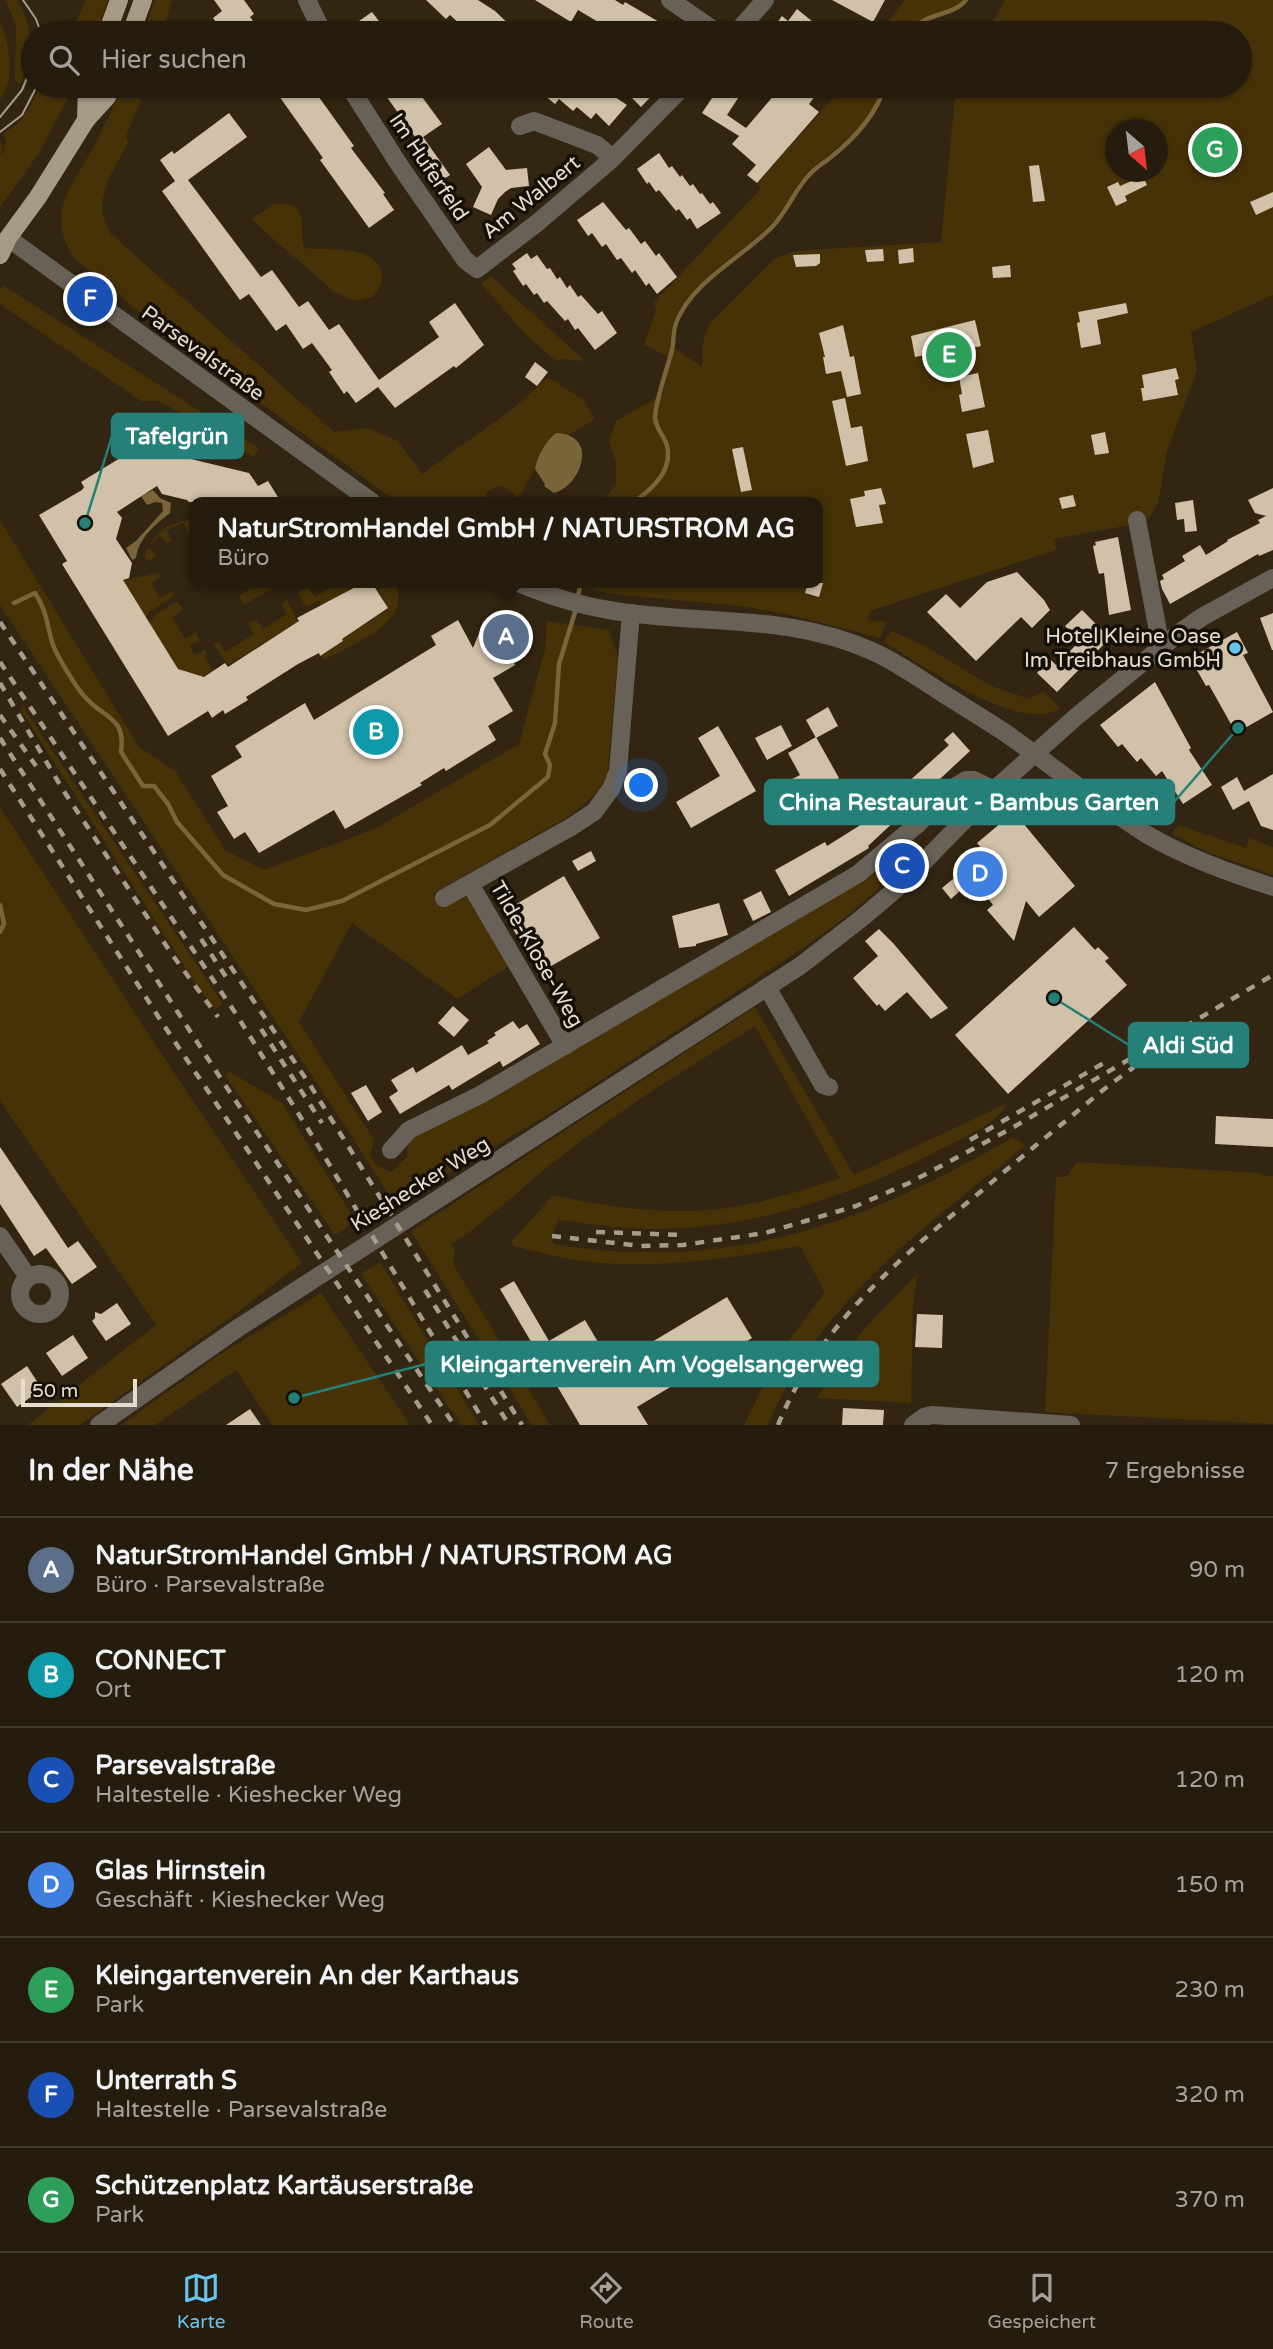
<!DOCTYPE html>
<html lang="de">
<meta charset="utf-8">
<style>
body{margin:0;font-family:"Varela Round",sans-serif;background:#2e2516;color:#f1f3f6}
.compass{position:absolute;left:1105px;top:119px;width:63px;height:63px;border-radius:50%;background:#261c0d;box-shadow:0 2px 5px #0004;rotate:152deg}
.scale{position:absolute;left:21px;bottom:18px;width:116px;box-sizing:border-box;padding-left:7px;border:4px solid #e5ddd0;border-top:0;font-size:19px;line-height:24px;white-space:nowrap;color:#e5ddd0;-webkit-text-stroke:5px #151007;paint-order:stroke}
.you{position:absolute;left:642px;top:786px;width:24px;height:24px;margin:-18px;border:5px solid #fff;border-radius:50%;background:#1a73e8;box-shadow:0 0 0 10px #1a73e833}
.badge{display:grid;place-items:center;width:46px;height:46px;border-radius:50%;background:#66c4ef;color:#fff;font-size:23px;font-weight:700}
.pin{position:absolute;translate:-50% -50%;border:4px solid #fff;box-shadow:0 2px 7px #0006}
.popup{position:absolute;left:189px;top:497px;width:634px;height:91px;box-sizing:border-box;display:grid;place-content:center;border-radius:14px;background:#261c0d;filter:drop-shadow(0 2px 5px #0005);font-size:23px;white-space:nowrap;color:#a4a19d}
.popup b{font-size:26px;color:#f1f3f6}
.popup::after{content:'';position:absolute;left:50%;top:100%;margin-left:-14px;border:14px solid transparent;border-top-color:#261c0d}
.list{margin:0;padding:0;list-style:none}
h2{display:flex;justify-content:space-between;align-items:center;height:91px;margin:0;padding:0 28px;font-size:30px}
h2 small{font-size:23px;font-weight:400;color:#a4a19d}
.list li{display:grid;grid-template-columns:46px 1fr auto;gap:21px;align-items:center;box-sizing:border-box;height:105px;padding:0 28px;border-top:2px solid #423a2e}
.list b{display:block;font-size:26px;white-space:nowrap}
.list p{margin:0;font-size:23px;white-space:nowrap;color:#a4a19d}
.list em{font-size:23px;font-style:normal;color:#a4a19d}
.icon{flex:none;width:38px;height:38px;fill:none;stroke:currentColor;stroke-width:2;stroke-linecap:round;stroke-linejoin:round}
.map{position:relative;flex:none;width:1273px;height:1425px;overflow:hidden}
.search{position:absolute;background:#261c0d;box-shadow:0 2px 5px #0004;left:21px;right:21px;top:21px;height:77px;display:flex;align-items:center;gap:18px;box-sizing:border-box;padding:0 24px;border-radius:38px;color:#a4a19d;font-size:26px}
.sheet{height:826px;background:#261c0d}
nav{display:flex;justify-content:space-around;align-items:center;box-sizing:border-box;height:98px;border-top:2px solid #423a2e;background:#261c0d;font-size:19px;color:#a4a19d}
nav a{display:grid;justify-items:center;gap:4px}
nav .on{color:#66c4ef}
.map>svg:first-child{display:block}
</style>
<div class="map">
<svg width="1273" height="1425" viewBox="0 0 1273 1425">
<rect width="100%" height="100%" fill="#322511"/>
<g fill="#473208" fill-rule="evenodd">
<path d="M6,0H17C34,28 34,54 21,84L15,81L16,26Z"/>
<path d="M86,0H108L96,33H71Z"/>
<path d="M155,0H172L162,33H143Z"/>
<path d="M905,0H964C951,17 924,10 906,33H879Z"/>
<path d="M1005,0H1273V295L1191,332L1197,370L1167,451L1158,503L1148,519L1136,524L1054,539L1056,550L870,611L868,620L886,622L880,638L787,614L740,606L613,594L567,583H818V502H601L616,485V463L609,441L616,421L663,394L671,358L644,345L656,311L654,303L761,188L757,183L844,86H883C872,126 840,144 811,169C794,185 787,209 770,225C740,255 687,282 673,324C671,331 671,339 670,345L702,367L703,343L709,324L773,260L794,251L941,242L956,86H1240V33H979L995,18ZM1116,130H1158V172H1116Z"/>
<path d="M0,21C9,44 17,78 0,99Z"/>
<path d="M39,86H74L39,153L0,207V141L3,146L1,153L3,155L6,140L3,133C22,125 33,104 39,86Z"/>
<path d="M123,86H146L126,137L128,143C112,173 90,202 111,234L334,432L368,428L398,441L422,474L514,408L548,377L583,400L595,419L567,436L556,433L537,460L535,469L518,498L507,488L497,486L488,491L483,502H397L179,344L75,259C45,214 70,189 92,150C103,129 113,107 123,86Z"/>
<path d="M275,204C312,202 298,226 304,248C328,251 373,244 381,271C384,282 379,289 373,297L356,301L336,293L264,231L253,220L254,217Z"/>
<path d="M491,276L585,361L563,359L556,361L526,335L481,283Z"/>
<path d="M4,286L259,449L254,457L160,401H141L0,304V290Z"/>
<path d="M0,520L139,747L175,771L226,851L264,870L375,829L519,744L545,649L547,621L609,630L618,658L607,776L599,791L571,815L432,894L443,903L460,896L468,898L513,963L458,999L352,923L299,1022L374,1140L370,1156L378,1166L391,1172L407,1157L408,1140L894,859L891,877L851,913L806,946L549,1114L395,1205L349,1132L0,605Z"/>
<path d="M190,520L194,522V534H188L183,523L167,530L171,541L167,543L159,536L148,547L156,555L152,560L144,559C151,535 166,523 190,520Z"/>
<path d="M159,573L161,576L151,583L160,598L171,592L174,596L150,611L146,617L122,581Z"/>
<path d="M247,583H277L276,586L244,605L239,596L250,589Z"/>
<path d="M338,583H361L322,606L319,600L306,607L298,593L308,587L315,597Z"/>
<path d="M374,583H394C416,622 350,645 324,660L321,655L343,642V638L389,609Z"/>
<path d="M287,600L298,622L228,665L213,644L219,642L225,652L254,634L248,624L256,619L263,629L287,614L281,604Z"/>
<path d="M177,601L183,610L172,617L185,639L196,632L200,640L189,646L195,655L205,649L207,653L204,655L213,671L201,677L177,669L151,629L150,622L155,615Z"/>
<path d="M892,631L923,645L991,686L1029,699L1043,691L1060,708C1022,736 920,663 884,642Z"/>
<path d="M23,707L223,1004L215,1009L197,986L20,709Z"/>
<path d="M0,807L157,1047L302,1263L231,1317L80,1425H28L156,1325L0,1101Z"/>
<path d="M1178,825L1246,848L1249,838L1273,847V875L1207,852L1172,834Z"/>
<path d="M755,1007L854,1175L1008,1103C995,1126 962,1138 939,1150C849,1197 756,1228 654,1229C622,1229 589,1224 558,1220L552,1236L553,1244C726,1273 866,1224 1013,1137L1025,1146C923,1229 822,1298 768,1425H744L781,1351L825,1292L800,1246C731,1258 663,1269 592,1262C566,1260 539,1252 513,1246L512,1241L553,1195C607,1207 663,1215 719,1209C760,1204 801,1191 840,1178L755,1026C691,1066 627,1105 568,1151C528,1181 493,1217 451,1245L455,1251L453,1264L550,1425H532L411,1231Z"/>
<path d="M230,1072L282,1103L356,1222L335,1235L225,1075Z"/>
<path d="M1077,1162L1260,1173L1264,1176H1273V1424L1045,1412L1056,1177H1066Z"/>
<path d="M380,1262L479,1425H461L361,1274Z"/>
<path d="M917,1274L913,1308L911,1403L817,1398L862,1331Z"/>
<path d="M321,1293L410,1425H272L236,1370L155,1425H121L219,1355Z"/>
</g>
<g fill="#7b633a">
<path d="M556,433C601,435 580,487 554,493L544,486L545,484L535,469C537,456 546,441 556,433Z"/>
<path d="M153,490L160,498L171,503L170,513C155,525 139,537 136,558L132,560L126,548L136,541L163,511L162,503L155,502L147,505L141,496Z"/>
</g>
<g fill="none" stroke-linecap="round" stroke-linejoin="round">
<g stroke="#7b633a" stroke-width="4.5">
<path d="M909,33C926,11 953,17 966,0"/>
<path d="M634,502C652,489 673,471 667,446C665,436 655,429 655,417C655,403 668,366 672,350C674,341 673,331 676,323C692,281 743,257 773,226C788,210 795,189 810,174C816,167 824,163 831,157C855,138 876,115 885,86"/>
<path d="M577,600L581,583"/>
<path d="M14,603L35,593C47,611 47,626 53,645C57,656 77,689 85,697C104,719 126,716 121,752L143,786H154L168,804L177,822L223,875L274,904L306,910L342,901L490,825L548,777L550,765L545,754L555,723L559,664L576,609"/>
<path d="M0,905L4,924L0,932"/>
</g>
</g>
<g fill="#d0c1a8">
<path d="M214,0H244L254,14L250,17L262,33H224L213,18L222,11Z"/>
<path d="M426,0H478L495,11L518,33H476L465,23L462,26L450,15L446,19Z"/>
<path d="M535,0H615L623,5L625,2L678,33H631L614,23L610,29L578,10L571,22Z"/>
<path d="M832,0H885L873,22Z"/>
<path d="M797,9L818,26L825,33H777L779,31L774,27L782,16L788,21Z"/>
<path d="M372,12L388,33H342Z"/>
<path d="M294,86H311L354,146L351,148L385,193L383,194L394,210L369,228L320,160L323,158L279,96Z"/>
<path d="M379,86H414L442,124L423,137L450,175L439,182L413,145L418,141Z"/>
<path d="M533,86H591L610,98L612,95L627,105L609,126L596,113L591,119L577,107L573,111L559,99L555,104Z"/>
<path d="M643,86H661L641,107L632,98Z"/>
<path d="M720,86H746L727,115L746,128L782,86H787L794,92L799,86H813L819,91L809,104L819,112L757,183L747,175L756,165L732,144L739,136L702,113Z"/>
<path d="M229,113L247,137L188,180L261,277L272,270L299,307L308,301L329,330L339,324L379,380L439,337L429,322L455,303L484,345L456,368L454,366L395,408L378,387L356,403L347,391L344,394L329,372L332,370L312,343L303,349L286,324L276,331L249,294L240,300L162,191L175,181L160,160L172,151L174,154Z"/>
<path d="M489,147L506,170L527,168L529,186L511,188L505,192L498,199L491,215L473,207L482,187L466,164Z"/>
<path d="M659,153L669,168L672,166L680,177L682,175L690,186L693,184L700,194L702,193L710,204L713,202L721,213L697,229L690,218L687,220L679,209L676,211L659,190L656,192L649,182L647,184L637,169Z"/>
<path d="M1039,165L1045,201L1033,202L1029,166Z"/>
<path d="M1143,176L1147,185L1125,196L1127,201L1116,206L1107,187L1118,182L1120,186Z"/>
<path d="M1273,192V207L1256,215L1250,202Z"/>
<path d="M603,202L626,230L629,228L641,244L645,241L656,256L659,253L677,277L657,294L649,283L646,286L635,270L632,273L621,258L617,260L606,244L602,247L592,233L588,236L577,220Z"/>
<path d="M913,248L914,262L899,264L898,250Z"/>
<path d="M883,249L884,261L867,262L865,250Z"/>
<path d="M527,253L531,259L537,255L547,269L550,268L557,279L560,277L567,288L570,285L578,297L581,295L598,314L602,311L617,333L595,350L578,328L575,330L568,319L565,321L547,301L544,303L537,293L534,295L526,284L523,286L513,271L516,269L512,264Z"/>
<path d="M820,254V263L816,266L796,267L793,255Z"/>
<path d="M1010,265L1011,277L993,278L992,267Z"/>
<path d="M1126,303L1128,313L1097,320L1101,344L1081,348L1077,323L1080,322L1078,312Z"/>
<path d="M975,320L981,346L946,354L945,351L915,357L911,336Z"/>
<path d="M843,325L850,357L854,356L861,394L847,397L841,371L826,374L823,357H825L819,333Z"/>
<path d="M535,362L548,372L537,386L525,377Z"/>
<path d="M1176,368L1179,379L1175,380L1178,395L1143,401L1141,388H1144L1142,375Z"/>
<path d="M978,373L985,407L962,412L959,395L962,394L959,377Z"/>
<path d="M845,398L851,428L862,426L868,461L846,466L832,401Z"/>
<path d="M136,423L147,441L158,435L170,454L249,473L258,486L268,481L281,502H189L187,500L162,494L157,486L117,512L122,518L116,539L132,563L129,578L123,580L178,669L204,677L225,663L228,667L299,621L297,618L363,583H372L388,608L342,639L343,641L320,656L319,653L298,664L246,697L248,700L225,714L223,710L212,718L208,711L168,736L62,564L67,561L39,515L82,490L84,487L81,482L125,455L114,437Z"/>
<path d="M988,430L994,462L973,468L966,434Z"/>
<path d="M1105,432L1109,453L1095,455L1091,435Z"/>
<path d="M743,447L752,490L741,492L732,449Z"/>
<path d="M881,488L886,504L879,505L883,523L856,527L850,499L865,496L864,491Z"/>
<path d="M1273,488V550L1259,556L1258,554L1170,604L1162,589L1160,581L1164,579L1162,575L1185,561L1182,556L1200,545L1206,555L1228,541L1227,540L1260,523L1258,520L1266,516L1255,513L1248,500Z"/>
<path d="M1073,495L1076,506L1062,509L1059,498Z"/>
<path d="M1193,500L1197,531L1185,532L1184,519L1177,520L1175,503Z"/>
<path d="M1118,537L1131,610L1109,615L1104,573L1099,574L1097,567L1093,546L1096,545L1095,542Z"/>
<path d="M1017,572L1044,600L1050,610L1032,628L1021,617L976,661L927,612L946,594L960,608L987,582Z"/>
<path d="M808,583H823L819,597L805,593Z"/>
<path d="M1082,610L1110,638L1057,692L1037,673L1050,659L1056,665L1080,641L1065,626Z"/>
<path d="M1273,613V650H1272L1260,618Z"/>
<path d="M458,620L473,648L484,621L526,638L521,652L507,649L515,665L493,678L513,711L488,726L496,740L446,771L444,768L420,783L422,785L345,829L334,810L259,853L245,832L234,839L217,812L228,806L211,776L242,757L235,746L305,703L314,720L436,645L431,636Z"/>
<path d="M1237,632L1248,653L1243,655L1273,712L1236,733L1209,685L1206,686L1190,658Z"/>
<path d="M1155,682L1191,748L1189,750L1212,785L1183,804L1162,771L1156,776L1141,758L1137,762L1122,744L1118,747L1100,725Z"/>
<path d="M828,707L838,726L816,738L806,720Z"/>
<path d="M781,725L792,746L767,760L755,738Z"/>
<path d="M718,726L756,791L691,828L676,802L720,776L698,738Z"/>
<path d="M953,732L970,751L868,846L869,848L789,896L775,870L825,842L827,846L870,819L865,814L880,800L884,804L949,745L944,740Z"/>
<path d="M816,737L839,778L809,794L796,796L788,781L800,775L788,753Z"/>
<path d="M1273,774V830L1261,826L1249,801L1233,810L1221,787L1237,777L1244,791Z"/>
<path d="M1014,812L1075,886L1039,917L1026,901L1014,941L987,910L993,905L971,876L991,860L977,843Z"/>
<path d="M591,851L596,861L578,871L572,861Z"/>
<path d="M564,876L600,938L539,973L503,912Z"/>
<path d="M953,879L962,889L951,899L942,888Z"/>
<path d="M761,891L771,912L753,921L743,900Z"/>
<path d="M719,903L728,935L696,944V946L679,948L672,916Z"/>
<path d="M1074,927L1095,950L1098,947L1109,958L1105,961L1127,985L1008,1094L955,1035Z"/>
<path d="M879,929L893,943L948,1008L931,1019L907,992L885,1011L879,1004L877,1006L853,978L878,956L865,941Z"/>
<path d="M453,1006L469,1020L454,1037L438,1023Z"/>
<path d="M513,1021L519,1029L527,1024L540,1044L503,1067L500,1061L452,1090L449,1085L400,1114L389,1097L398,1091L391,1080L413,1067L416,1073L462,1045L468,1055L489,1043L487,1041L496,1035L494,1033Z"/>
<path d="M366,1085L382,1112L368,1121L351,1093Z"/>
<path d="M1216,1116L1273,1119V1147L1215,1144Z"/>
<path d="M0,1147L68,1248L78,1241L97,1267L72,1284L46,1248L34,1256L0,1204Z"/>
<path d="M514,1281L549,1341L585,1320L612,1366L727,1297L752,1338L637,1407L648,1425H580L500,1289Z"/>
<path d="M117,1303L131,1324L106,1341L92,1321L95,1318V1312L101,1314Z"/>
<path d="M917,1314L943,1315L942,1348L915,1347Z"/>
<path d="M73,1335L88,1358L62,1376L46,1353Z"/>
<path d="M27,1366L42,1389L17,1407L1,1384Z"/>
<path d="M843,1408L884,1410L883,1425H842Z"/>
<path d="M250,1409L261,1425H226Z"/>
</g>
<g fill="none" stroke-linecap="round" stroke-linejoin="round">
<g stroke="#676157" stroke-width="18">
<path d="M307,0L323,33"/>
<path d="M670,0L718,33"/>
<path d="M736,33L765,0"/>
<path d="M349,86L400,166L465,260L477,269L537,223L611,160L684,86"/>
<path d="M520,126L534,121L597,145L613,158"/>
<path d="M8,238L372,502"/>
<path d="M1137,520L1161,647"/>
<path d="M518,583C547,595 578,605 609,610C699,626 787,612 874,652C898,663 919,678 942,693C963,706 984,719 1004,732C1052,765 1097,803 1146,834C1185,857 1230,873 1273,887"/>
<path d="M470,884L565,1046"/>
<path d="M444,898L571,827L594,812L611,789L618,771L631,613"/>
<path d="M767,987L823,1085L829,1087"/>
<path d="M391,1150L409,1130L480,1095L858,874L919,823L956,786L966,780H974L994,790"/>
<path d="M0,1236L28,1277"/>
<circle cx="40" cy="1294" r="20"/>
<path d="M99,1425L238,1328L800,966L862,918L902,884L994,790L1077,716L1179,633L1202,617L1273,578"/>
<path d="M913,1425L924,1417L932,1415L1071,1425"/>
</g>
<g stroke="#a79a86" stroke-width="18">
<path d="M107,33L119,0"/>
<path d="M131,33L143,0"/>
<path d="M86,120L87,86"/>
<path d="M0,255L8,238L38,197L86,120L107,97L111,86"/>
</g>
<g stroke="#a59c8c" stroke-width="2">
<path d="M23,0L36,19L41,33"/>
<path d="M0,117L22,90L33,63"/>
<path d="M0,132L22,115L37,86"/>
</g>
<g stroke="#a59c8c" stroke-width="4.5" stroke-dasharray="9 9" stroke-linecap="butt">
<path d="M0,622L310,1085L522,1425"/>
<path d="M0,662L236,1014L308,1129L486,1425"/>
<path d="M0,683L63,790L171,953L218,1017"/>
<path d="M0,715L36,766"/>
<path d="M0,738L225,1085L454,1425"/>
<path d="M0,769L163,1024L432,1425"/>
<path d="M201,939L228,980"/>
<path d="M261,1029L322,1123"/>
<path d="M970,1140L1109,1060"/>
<path d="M596,1232L683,1235"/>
<path d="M552,1236L641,1246L683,1245L765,1233L856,1206L909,1183L1012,1128L1273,975"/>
<path d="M425,1290L509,1425"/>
<path d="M778,1425C817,1329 895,1262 973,1198C1018,1160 1063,1123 1108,1086L1134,1067"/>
</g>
</g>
<circle fill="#66c4ef" stroke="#151007" stroke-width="2.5" cx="1235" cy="648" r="7"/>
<g text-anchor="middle" stroke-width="7" stroke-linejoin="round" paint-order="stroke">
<g font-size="21" fill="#e5ddd0" stroke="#151007">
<text transform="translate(429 167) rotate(56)" y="7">Im Huferfeld</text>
<text transform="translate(531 197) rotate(-39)" y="7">Am Walbert</text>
<text transform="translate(203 353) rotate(36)" y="7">Parsevalstraße</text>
<text transform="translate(537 954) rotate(60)" y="7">Tilde-Klose-Weg</text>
<text transform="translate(420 1184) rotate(-32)" y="7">Kieshecker Weg</text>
</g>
<g font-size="21" fill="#e5ddd0" stroke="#151007" text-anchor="end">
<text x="1221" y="643">Hotel Kleine Oase<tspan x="1221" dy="24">Im Treibhaus GmbH</tspan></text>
</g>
</g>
<path fill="none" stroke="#248078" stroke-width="2.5" d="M85 523L112 436M1238 728L1174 802M1054 998L1129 1045M294 1398L426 1364"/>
<g fill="#248078" stroke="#151007" stroke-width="2.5">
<circle cx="85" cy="523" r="7"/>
<circle cx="1238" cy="728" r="7"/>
<circle cx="1054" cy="998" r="7"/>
<circle cx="294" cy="1398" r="7"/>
</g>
<g fill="#248078" stroke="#248078" stroke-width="2.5">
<rect x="112" y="414" width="131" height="44" rx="7"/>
<rect x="765" y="780" width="409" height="44" rx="7"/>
<rect x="1129" y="1023" width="119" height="44" rx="7"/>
<rect x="426" y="1342" width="452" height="44" rx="7"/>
</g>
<g font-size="23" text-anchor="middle" font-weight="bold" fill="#fff">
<text x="177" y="444">Tafelgrün</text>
<text x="969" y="810">China Restauraut - Bambus Garten</text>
<text x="1188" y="1053">Aldi Süd</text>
<text x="652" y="1372">Kleingartenverein Am Vogelsangerweg</text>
</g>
</svg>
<svg class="compass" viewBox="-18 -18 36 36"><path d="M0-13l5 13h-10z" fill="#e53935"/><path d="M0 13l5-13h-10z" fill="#a4a19d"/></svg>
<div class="scale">50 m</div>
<div class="you"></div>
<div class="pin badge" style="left:506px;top:637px;background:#5c6f8a">A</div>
<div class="popup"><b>NaturStromHandel GmbH / NATURSTROM AG</b>Büro</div>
<div class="pin badge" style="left:376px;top:732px;background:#0f9aa8">B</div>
<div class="pin badge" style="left:902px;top:866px;background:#1a4fb4">C</div>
<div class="pin badge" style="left:980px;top:874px;background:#3f7fe0">D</div>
<div class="pin badge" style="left:949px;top:355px;background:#2e9e5b">E</div>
<div class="pin badge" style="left:90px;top:299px;background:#1a4fb4">F</div>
<div class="pin badge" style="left:1215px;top:150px;background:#2e9e5b">G</div>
<div class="search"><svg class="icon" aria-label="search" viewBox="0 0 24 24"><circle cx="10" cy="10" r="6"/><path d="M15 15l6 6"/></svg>Hier suchen</div>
</div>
<section class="sheet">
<h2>In der Nähe<small>7 Ergebnisse</small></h2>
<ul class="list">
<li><span class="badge" style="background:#5c6f8a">A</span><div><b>NaturStromHandel GmbH / NATURSTROM AG</b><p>Büro · Parsevalstraße</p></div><em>90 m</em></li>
<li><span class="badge" style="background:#0f9aa8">B</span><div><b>CONNECT</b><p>Ort</p></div><em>120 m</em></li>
<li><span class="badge" style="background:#1a4fb4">C</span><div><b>Parsevalstraße</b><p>Haltestelle · Kieshecker Weg</p></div><em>120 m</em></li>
<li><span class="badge" style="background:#3f7fe0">D</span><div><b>Glas Hirnstein</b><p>Geschäft · Kieshecker Weg</p></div><em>150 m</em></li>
<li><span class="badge" style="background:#2e9e5b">E</span><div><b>Kleingartenverein An der Karthaus</b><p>Park</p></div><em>230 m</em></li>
<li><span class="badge" style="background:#1a4fb4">F</span><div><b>Unterrath S</b><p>Haltestelle · Parsevalstraße</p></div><em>320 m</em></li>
<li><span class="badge" style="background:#2e9e5b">G</span><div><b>Schützenplatz Kartäuserstraße</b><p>Park</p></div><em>370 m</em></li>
</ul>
</section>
<nav>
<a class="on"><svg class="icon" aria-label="map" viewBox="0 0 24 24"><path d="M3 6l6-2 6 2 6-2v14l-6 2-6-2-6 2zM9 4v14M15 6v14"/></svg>Karte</a>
<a><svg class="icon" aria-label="directions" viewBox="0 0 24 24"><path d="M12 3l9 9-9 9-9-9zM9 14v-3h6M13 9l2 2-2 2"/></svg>Route</a>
<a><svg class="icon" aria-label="saved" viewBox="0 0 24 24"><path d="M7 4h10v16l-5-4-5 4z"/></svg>Gespeichert</a>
</nav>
